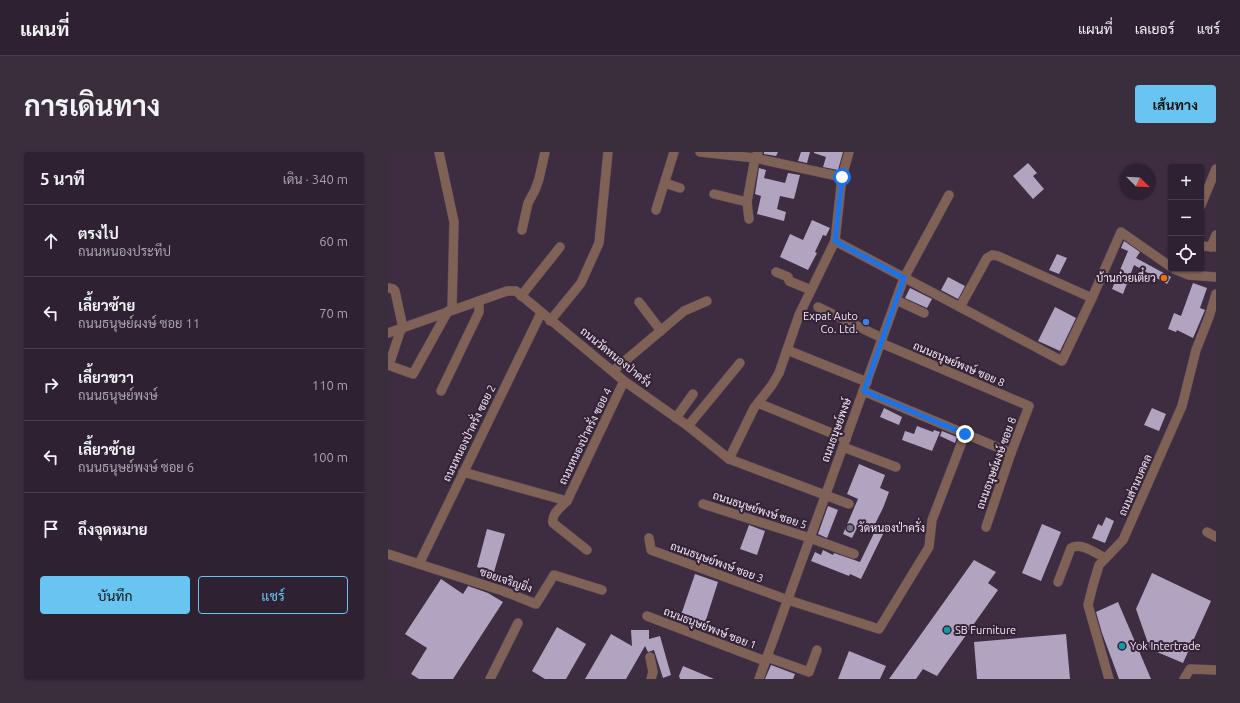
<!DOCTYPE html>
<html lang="th">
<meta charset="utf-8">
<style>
body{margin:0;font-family:Ubuntu,Sarabun,sans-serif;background:#3a2e3d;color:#f1f3f6}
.controls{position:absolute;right:12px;top:12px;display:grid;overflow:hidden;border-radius:4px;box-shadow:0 1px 3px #0004}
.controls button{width:36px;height:36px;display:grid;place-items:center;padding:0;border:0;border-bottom:1px solid #493e4d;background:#2e2131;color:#f1f3f6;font:20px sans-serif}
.compass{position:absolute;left:732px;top:12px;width:36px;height:36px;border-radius:50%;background:#2e2131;box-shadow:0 1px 3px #0004;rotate:114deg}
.stop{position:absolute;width:12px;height:12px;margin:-9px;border:3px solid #1a73e8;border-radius:50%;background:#fff}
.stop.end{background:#1a73e8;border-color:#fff;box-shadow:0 1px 4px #0008}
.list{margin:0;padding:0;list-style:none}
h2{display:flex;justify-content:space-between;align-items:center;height:52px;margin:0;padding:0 16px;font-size:17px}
h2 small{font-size:13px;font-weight:400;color:#a7a3ab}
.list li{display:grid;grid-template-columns:26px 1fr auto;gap:12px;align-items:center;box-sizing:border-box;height:72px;padding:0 16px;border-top:1px solid #493e4d}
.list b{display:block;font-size:15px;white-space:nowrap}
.list p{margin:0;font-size:13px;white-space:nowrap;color:#a7a3ab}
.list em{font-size:13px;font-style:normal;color:#a7a3ab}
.actions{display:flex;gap:8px;padding:12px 16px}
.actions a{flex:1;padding:9px 0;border:1px solid #68c4f0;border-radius:4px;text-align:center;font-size:14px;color:#68c4f0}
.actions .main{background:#68c4f0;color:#111}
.icon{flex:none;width:22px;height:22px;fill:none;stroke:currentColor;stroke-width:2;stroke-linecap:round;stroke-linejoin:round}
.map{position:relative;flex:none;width:828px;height:527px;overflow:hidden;border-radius:4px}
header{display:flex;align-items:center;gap:24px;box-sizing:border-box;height:56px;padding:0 20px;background:#2e2131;border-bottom:1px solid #493e4d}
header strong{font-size:19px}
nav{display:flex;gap:22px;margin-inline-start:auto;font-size:14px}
.intro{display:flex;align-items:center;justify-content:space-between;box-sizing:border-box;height:96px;padding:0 24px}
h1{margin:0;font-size:28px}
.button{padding:10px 18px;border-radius:4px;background:#68c4f0;color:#111;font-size:14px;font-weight:700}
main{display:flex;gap:24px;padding:0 24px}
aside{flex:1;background:#2e2131;border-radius:4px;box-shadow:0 1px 3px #0004}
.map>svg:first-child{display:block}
</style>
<header>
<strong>แผนที่</strong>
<nav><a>แผนที่</a><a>เลเยอร์</a><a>แชร์</a></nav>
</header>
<div class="intro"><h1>การเดินทาง</h1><a class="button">เส้นทาง</a></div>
<main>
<aside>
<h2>5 นาที<small>เดิน · 340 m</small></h2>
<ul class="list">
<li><svg class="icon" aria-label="ahead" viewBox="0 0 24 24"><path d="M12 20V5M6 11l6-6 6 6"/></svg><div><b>ตรงไป</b><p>ถนนหนองประทีป</p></div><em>60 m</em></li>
<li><svg class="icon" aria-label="left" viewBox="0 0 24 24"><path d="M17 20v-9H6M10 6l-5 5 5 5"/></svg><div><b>เลี้ยวซ้าย</b><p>ถนนธนุษย์ผงษ์ ซอย 11</p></div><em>70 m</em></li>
<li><svg class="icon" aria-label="right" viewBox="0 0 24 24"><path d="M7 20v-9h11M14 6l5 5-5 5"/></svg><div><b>เลี้ยวขวา</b><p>ถนนธนุษย์พงษ์</p></div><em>110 m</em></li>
<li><svg class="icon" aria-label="left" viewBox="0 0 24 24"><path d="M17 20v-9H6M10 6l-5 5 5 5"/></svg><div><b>เลี้ยวซ้าย</b><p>ถนนธนุษย์พงษ์ ซอย 6</p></div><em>100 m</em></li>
<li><svg class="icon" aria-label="arrive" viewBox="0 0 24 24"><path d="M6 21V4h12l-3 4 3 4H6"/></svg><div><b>ถึงจุดหมาย</b></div></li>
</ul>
<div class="actions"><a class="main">บันทึก</a><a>แชร์</a></div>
</aside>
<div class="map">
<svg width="828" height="527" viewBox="0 0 828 527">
<rect width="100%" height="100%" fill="#3e2c41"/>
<g fill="#b0a4c1">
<path d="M376,0H390L388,4L376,2Z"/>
<path d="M413,0H422L419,11L410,9Z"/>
<path d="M426,0H455L450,18L435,15L438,5L426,1Z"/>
<path d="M640,11L649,21L645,24L656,37L645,47L625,24Z"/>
<path d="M371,16L378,18L376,26L397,31L400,21L412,23L406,47L392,44L389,57L398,60L396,69L369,62L373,44L367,42Z"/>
<path d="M424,68L442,76L438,84L435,83L427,100L429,101L420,118L392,105L402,82L415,88Z"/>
<path d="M736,89L752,100L748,106L783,125L779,132L746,113L735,142L724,137L740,99L733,96Z"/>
<path d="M669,102L679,106L671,122L661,118Z"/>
<path d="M560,125L577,134L570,147L553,138Z"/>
<path d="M805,131L819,136L812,156L817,158L805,186L789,178L788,180L780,177L786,161L793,164Z"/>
<path d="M522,136L544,147L539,156L517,146Z"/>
<path d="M667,155L688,166L672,199L650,189Z"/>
<path d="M496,256L514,265L511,273L492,265Z"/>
<path d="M764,256L778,262L771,279L756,273Z"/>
<path d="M529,274L545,280L546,278L552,280L544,299L514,288L517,279L526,282Z"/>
<path d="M554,279L569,285L567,291L552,284Z"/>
<path d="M471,312L497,323L492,336L501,340L495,356L484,378L471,372L464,386L455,382L470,347L459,342Z"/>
<path d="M440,354L450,358L439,386L430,382Z"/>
<path d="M718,365L726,369L717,391L704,386L710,372L714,374Z"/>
<path d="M654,372L673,380L653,429L634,421Z"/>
<path d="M361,373L377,379L369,403L352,397Z"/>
<path d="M99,377L117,382L106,420L89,415Z"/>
<path d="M488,377L496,380L473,427L462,422L461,424L423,409L427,400L433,403L435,398L445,403L446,401L472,410Z"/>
<path d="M586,408L608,420L600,431L610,438L549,524L535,517L528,527H501Z"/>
<path d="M764,421L823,449L795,511L762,497L748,457Z"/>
<path d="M307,422L330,430L317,471L293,463Z"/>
<path d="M53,427L75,442L80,434L100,441L115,450L65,527H31L23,522L39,496L17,482Z"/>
<path d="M730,450L763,527H731L714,481L708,460Z"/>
<path d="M169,475L198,492L178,527H157L144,519Z"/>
<path d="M243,478H261V487L272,484L283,523L275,526L266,498L260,500L257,494L238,527H197L223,482L244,494Z"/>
<path d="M678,482L682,527H589L586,490Z"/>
<path d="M461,499L498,514L492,527H450Z"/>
<path d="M383,513L407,522L405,527H377Z"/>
<path d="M295,514L326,527H292L291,524Z"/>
</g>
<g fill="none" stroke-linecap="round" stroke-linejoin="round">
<g stroke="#5b4a5e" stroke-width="10">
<g id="minor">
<path d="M51,0L66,70L64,158"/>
<path d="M312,0L367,6L454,25"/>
<path d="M277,31L292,36"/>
<path d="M326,42L359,50"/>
<path d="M813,53L828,17"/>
<path d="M268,58L286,0"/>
<path d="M361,67L359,50L367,6L370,0"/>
<path d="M134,78L140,51L147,38L151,27L157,0"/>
<path d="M447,89L674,209L704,146L733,80L783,115"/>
<path d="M813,94L828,95"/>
<path d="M823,95L828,83"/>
<path d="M786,117L801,123L828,125"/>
<path d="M388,120L400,125L401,129L423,138"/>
<path d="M0,136L5,137L7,139L15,176"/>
<path d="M133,144L172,95"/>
<path d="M508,148L536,161"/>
<path d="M251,150L273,179"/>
<path d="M430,155L494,186"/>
<path d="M572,155L599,106L604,103L610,104L704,146"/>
<path d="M162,169L193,131L211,91L220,0"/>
<path d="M0,181L119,139H128L236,229L300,274L341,307L461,352"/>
<path d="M493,191L641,254L623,301L598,375"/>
<path d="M399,198L479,230"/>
<path d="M0,213L25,222L60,159"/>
<path d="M1,213L13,177"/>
<path d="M225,219L296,159L319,149"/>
<path d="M53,239L91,160V149"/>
<path d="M475,239L623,301"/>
<path d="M370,251L458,287"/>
<path d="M288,266L305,242"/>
<path d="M300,274L352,211"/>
<path d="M455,295L508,315"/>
<path d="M341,307L366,256L384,233L391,221L411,163L447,89L454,25L461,0"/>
<path d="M75,320L179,349"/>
<path d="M315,352L422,386L466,402"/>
<path d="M819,380L828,385"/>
<path d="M261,386L263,398L400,448L491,477L541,395L544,368L577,282"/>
<path d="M199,398L165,371C163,362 173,355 179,349L236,229"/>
<path d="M0,402L115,439L148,452L166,423L214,438"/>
<path d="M31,412L153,161"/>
<path d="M670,430L683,396C693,390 707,401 717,406"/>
<path d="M259,464L377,509"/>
<path d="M262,505L265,520L263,527"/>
<path d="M379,505L421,520L429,498"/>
<path d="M102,527L130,471"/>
<path d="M371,527L516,126L561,43"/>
<path d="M721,527L700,453L705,433L711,413L735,388L794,254L808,198L821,165L828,142"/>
<path d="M796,527L802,517L828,518"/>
</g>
</g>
<use href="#minor" stroke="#7f6255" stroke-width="9"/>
</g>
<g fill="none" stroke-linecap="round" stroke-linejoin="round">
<path stroke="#1a73e8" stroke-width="5" d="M454,25L447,89L516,126L476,239L577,282"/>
</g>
<circle fill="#e8710a" stroke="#342236" stroke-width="1.5" cx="776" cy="126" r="4"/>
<circle fill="#3f7fe0" stroke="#342236" stroke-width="1.5" cx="478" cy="170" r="4"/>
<circle fill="#6b7280" stroke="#342236" stroke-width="1.5" cx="462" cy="376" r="4"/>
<g fill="#0f9aa8" stroke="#342236" stroke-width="1.5">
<circle cx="559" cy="478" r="4"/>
<circle cx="734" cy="494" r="4"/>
</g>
<g text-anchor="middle" stroke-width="4" stroke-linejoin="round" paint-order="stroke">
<g font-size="11" fill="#f3e7f5" stroke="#342236" text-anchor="start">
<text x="768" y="130" text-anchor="end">บ้านก๋วยเตี๋ยว</text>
<text x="470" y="168" text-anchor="end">Expat Auto<tspan x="470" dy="13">Co. Ltd.</tspan></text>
<text x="470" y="380">วัดหนองป่าครั่ง</text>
<text x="567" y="482">SB Furniture</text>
<text x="742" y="498">Yok Intertrade</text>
</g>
<g font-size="11" fill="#f3e7f5" stroke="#342236">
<text transform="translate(228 205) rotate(39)" y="4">ถนนวัดหนองป่าครั่ง</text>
<text transform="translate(571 212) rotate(23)" y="4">ถนนธนุษย์พงษ์ ซอย 8</text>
<text transform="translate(448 278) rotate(-70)" y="4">ถนนธนุษย์พงษ์</text>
<text transform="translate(81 281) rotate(-64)" y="4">ถนนหนองป่าครั่ง ซอย 2</text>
<text transform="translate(197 284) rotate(-64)" y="4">ถนนหนองป่าครั่ง ซอย 4</text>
<text transform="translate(608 311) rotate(-70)" y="4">ถนนธนุษย์ผงษ์ ซอย 8</text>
<text transform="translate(747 333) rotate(-66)" y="4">ถนนส่วนบคคล</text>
<text transform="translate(372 358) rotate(18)" y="4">ถนนธนุษย์พงษ์ ซอย 5</text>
<text transform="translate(329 410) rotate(20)" y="4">ถนนธนุษย์พงษ์ ซอย 3</text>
<text transform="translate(118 428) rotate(19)" y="4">ซอยเจริญยิ่ง</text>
<text transform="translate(322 476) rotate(21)" y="4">ถนนธนุษย์พงษ์ ซอย 1</text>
</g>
</g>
</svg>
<div class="controls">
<button>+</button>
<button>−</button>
<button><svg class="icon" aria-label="locate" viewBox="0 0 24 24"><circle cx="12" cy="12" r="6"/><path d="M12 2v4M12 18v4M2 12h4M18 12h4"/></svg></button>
</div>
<svg class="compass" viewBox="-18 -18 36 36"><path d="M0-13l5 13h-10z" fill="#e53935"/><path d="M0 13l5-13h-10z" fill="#a7a3ab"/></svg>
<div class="stop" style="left:454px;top:25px"></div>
<div class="stop end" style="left:577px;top:282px"></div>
</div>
</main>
